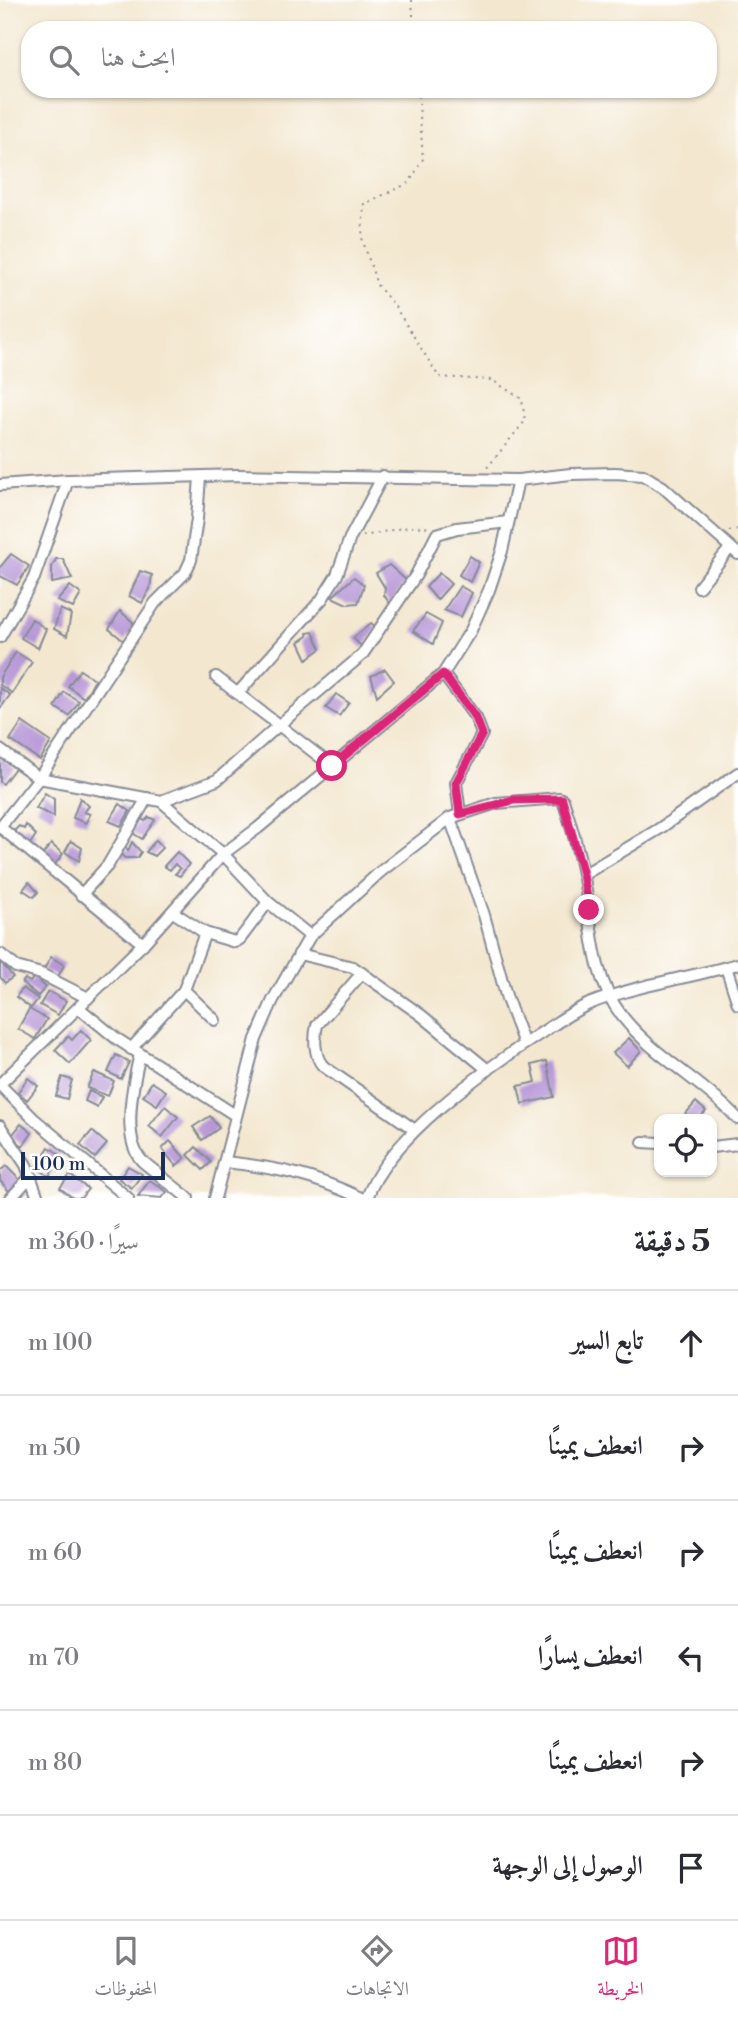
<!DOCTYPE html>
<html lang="ar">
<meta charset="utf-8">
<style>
body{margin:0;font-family:"Libre Bodoni",Amiri,serif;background:#f2f2f3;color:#2b2b33;direction:rtl}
.controls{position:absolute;right:21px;bottom:21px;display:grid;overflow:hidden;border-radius:14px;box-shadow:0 2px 5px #0004}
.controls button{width:63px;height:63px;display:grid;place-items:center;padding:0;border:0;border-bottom:2px solid #e1e1e2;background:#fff;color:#2b2b33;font:35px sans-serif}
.scale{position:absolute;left:21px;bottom:18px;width:144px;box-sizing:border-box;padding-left:7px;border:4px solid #1b2f5e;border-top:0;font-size:19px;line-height:24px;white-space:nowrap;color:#1b2f5e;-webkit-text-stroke:5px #fff;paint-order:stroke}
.stop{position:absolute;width:21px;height:21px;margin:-16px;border:5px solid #db2777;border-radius:50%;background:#fff}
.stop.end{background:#db2777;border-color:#fff;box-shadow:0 2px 7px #0008}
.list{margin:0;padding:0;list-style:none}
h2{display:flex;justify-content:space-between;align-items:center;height:91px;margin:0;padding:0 28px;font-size:30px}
h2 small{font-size:23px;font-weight:400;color:#7c7c81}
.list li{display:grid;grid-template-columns:46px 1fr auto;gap:21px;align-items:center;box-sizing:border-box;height:105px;padding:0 28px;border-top:2px solid #e1e1e2}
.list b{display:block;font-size:26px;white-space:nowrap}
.list em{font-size:23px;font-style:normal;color:#7c7c81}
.icon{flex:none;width:38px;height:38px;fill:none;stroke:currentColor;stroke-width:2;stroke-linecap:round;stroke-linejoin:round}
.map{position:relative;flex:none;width:738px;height:1198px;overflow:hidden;direction:ltr}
.search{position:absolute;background:#fff;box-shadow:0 2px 5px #0004;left:21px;right:21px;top:21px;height:77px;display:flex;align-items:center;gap:18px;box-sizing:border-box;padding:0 24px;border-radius:28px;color:#7c7c81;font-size:26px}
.sheet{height:721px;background:#fff}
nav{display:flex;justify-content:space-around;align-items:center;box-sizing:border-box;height:98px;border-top:2px solid #e1e1e2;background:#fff;font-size:19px;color:#7c7c81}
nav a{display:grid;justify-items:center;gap:4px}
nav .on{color:#db2777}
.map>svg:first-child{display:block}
</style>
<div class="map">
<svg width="738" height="1198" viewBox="0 0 738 1198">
<rect width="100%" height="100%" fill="#fff"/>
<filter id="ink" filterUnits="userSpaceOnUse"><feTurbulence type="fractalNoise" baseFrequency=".0143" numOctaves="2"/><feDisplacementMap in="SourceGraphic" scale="14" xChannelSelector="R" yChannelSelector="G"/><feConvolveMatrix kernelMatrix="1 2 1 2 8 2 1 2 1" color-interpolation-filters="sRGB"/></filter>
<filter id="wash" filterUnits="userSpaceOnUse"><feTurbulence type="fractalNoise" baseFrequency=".00686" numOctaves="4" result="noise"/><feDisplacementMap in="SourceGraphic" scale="28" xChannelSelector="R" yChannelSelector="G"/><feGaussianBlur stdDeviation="1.57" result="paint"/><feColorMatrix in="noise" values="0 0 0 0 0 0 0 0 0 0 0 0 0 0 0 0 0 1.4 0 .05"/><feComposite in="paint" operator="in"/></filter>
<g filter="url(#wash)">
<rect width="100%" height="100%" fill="#f3e7cf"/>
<g id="blocks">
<g fill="#b798d7">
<path d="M11,554L29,566L17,585L0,576V567Z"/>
<path d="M470,556L479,562L470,582L459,575Z"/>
<path d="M56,559H63L72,579L52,583V567Z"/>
<path d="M389,565L407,581L390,604L384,595L385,588L376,573Z"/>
<path d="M140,571L152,575L150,589L142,603L129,596Z"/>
<path d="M439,573L451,584L437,600L426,587Z"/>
<path d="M354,577L364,585L358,603L347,604L332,597Z"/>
<path d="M70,586L81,594L73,608L57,601Z"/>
<path d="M460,586L472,593L461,617L444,610Z"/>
<path d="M60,609L71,614L67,636L54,629Z"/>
<path d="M120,611L133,622V631L124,641L109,629Z"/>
<path d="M426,614L442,623L433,644L413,631Z"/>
<path d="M32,619L46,629L38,648L21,638Z"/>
<path d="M371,623L377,628L363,648L353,638Z"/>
<path d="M313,632L321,649L307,659L299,642L308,636L307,633Z"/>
<path d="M16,652L32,662L12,693L0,685V677Z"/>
<path d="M385,669L394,681L377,696L371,676Z"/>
<path d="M80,670L95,680L84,698L68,686Z"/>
<path d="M0,688L10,695L0,709Z"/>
<path d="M64,692L79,701L69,716L55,707Z"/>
<path d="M336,694L349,703L339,716L326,708Z"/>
<path d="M22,722L51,742L40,760L10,740Z"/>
<path d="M0,757L15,768L3,784L0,782Z"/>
<path d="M45,793L54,799V817L36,808Z"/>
<path d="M80,798L89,806L84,812L90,814L86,823L73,818Z"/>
<path d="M120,804L130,811L121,826L109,821Z"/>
<path d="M149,817L155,820L142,839L131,832L140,818L145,821Z"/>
<path d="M26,825L36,835L28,847L14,831L19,826L24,829Z"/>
<path d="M156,840L163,847L154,856L146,852Z"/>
<path d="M71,841L82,848L79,861L65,852Z"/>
<path d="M132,842L141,852L137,858H125L120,854L125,846L128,851Z"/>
<path d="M51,844L63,854L53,867L40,858Z"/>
<path d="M177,852L189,864L180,876L175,874L180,869L175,864L170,870L164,866Z"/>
<path d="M29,882L38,892L34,897L23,890Z"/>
<path d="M51,957L64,965L58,977L43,971Z"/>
<path d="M0,961L13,977L5,983L0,977Z"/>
<path d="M34,977L46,987L38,996L22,983L25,979L30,982Z"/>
<path d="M23,988L38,999L31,1008L16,997Z"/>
<path d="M48,991L66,1001L58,1015L40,1005Z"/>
<path d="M29,1009L47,1019L35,1039L18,1029Z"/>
<path d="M81,1030L91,1040L70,1064L55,1050L68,1036L72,1040Z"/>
<path d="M629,1038L641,1051L627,1066L613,1053Z"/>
<path d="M116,1055L129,1062L121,1079L108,1072Z"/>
<path d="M547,1061L554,1097L522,1104L518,1086L536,1082L532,1065Z"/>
<path d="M94,1072L114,1081L108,1096L87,1088Z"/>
<path d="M62,1077L72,1080L67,1099L56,1096Z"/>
<path d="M28,1078L38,1086L27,1100L18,1092Z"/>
<path d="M152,1082L166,1091L157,1105L143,1096Z"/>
<path d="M89,1091L102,1097L97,1107L85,1101Z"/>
<path d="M696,1102L706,1111L699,1119H684L682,1118Z"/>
<path d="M165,1106L178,1117L162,1137L149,1126Z"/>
<path d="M210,1116L219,1128L202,1140L193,1127Z"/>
<path d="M21,1124L32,1133L23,1146L11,1137Z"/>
<path d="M92,1131L107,1144L95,1158L80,1145Z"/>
<path d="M170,1141L185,1158L176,1166L162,1149Z"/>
<path d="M49,1147L62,1156L49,1176L36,1167Z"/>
<path d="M196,1147L211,1162L203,1170L188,1155Z"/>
<path d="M6,1166L20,1180L9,1191L0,1181V1171Z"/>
<path d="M128,1166L142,1174L132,1188L119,1179Z"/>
<path d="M70,1175L88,1189L81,1198H73L60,1188Z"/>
<path d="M150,1180L167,1192L162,1198L138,1196Z"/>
</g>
</g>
</g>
<g filter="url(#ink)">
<use href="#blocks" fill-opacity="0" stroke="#878b96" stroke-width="2"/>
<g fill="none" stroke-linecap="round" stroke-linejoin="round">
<g stroke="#878b96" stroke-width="14">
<g id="minor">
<path d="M0,485L68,480L238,475L518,480"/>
<path d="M699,587L730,548"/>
<path d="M0,637L34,578L68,480"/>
<path d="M443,674L476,718L482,734L456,783L460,814"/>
<path d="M216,677L332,766"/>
<path d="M238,693L322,599L337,575L350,538L383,476"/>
<path d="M0,750L39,778L161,801L217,780L279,725L362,655L416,575L437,534L457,528L508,522"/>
<path d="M161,801L223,854L268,902L310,936"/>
<path d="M450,818L484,915L507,999L524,1044"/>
<path d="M0,827L39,778L155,603L185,573L191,560L197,519L200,477"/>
<path d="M0,827L143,944"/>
<path d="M583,875L659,829L738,773"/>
<path d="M81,895L108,865L147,798"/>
<path d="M173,912L205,933L235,942L240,939L268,902"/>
<path d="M0,954L16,967L41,974L88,998"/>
<path d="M299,954L353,967L421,1015L488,1070"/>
<path d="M726,967L738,1004"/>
<path d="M362,973L317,1025C314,1038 314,1056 323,1066L415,1130"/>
<path d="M184,990L215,1020"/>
<path d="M79,1008L117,1039L235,1115"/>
<path d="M131,1049L184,990L205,933"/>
<path d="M140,1054C133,1083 121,1138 142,1161L188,1198"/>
<path d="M0,1084L143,944L223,854L258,828L443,674L471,630L489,590L502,551L518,480L571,474L615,473L643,475L663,487L738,554"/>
<path d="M0,1085L33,1118L128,1198"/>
<path d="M0,1126L26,1165L38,1198"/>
<path d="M643,1142L659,1143"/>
<path d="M712,1147L738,1144"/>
<path d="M225,1162C279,1168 312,1175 361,1198"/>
<path d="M11,1198L31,1176"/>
<path d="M215,1198L256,1039L273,1000L310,936L380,872L450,818L496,803L559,798L563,800C571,824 579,854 584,878C592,925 591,976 622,1016C654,1057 703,1081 738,1119"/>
<path d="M367,1198C388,1138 486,1069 538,1035C555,1024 571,1012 589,1004C636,985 689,978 738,964"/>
</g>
</g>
<g stroke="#878b96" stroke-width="2" stroke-dasharray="2 5" stroke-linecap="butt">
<path d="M412,0L414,30"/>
<path d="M418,89L423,159L409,183L364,204L362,238L377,285L394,305L439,377L492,380L522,399L525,421L486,469"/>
<path d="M729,531L738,529"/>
<path d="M363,536C383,533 411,523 429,528"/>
</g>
<use href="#minor" stroke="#fff" stroke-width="10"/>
</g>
</g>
<g fill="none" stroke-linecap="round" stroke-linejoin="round" filter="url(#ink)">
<path stroke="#db2777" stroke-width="9" d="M332,766L443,674L476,718L482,734L456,783L460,814L514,800L562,799L583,874L589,910"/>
</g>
</svg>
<div class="controls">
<button><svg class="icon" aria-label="locate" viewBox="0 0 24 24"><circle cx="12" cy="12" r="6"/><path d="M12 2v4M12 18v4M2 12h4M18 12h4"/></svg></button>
</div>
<div class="scale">100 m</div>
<div class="stop" style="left:332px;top:766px"></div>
<div class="stop end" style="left:589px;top:910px"></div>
<div class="search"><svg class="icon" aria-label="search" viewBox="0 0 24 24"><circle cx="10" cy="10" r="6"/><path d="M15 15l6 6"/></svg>ابحث هنا</div>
</div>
<section class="sheet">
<h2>5 دقيقة<small>سيرًا · 360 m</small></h2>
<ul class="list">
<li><svg class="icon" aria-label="ahead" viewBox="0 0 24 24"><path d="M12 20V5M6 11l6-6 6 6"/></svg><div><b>تابع السير</b></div><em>100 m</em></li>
<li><svg class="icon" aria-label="right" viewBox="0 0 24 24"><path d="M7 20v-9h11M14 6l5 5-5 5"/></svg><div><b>انعطف يمينًا</b></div><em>50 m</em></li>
<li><svg class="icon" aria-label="right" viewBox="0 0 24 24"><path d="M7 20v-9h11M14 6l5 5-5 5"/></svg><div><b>انعطف يمينًا</b></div><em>60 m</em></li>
<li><svg class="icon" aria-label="left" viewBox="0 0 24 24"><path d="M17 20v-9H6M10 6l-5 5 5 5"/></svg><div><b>انعطف يسارًا</b></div><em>70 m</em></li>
<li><svg class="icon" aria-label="right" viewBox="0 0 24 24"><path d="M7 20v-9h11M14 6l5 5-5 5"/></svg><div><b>انعطف يمينًا</b></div><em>80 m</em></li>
<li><svg class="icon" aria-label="arrive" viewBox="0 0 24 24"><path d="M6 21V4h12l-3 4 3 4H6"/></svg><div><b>الوصول إلى الوجهة</b></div></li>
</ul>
</section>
<nav>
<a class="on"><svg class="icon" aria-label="map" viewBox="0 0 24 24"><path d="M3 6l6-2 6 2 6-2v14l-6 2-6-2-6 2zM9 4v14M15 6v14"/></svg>الخريطة</a>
<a><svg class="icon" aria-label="directions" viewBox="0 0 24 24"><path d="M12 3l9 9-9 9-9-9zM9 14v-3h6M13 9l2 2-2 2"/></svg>الاتجاهات</a>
<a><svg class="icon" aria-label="saved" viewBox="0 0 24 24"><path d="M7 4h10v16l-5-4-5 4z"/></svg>المحفوظات</a>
</nav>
